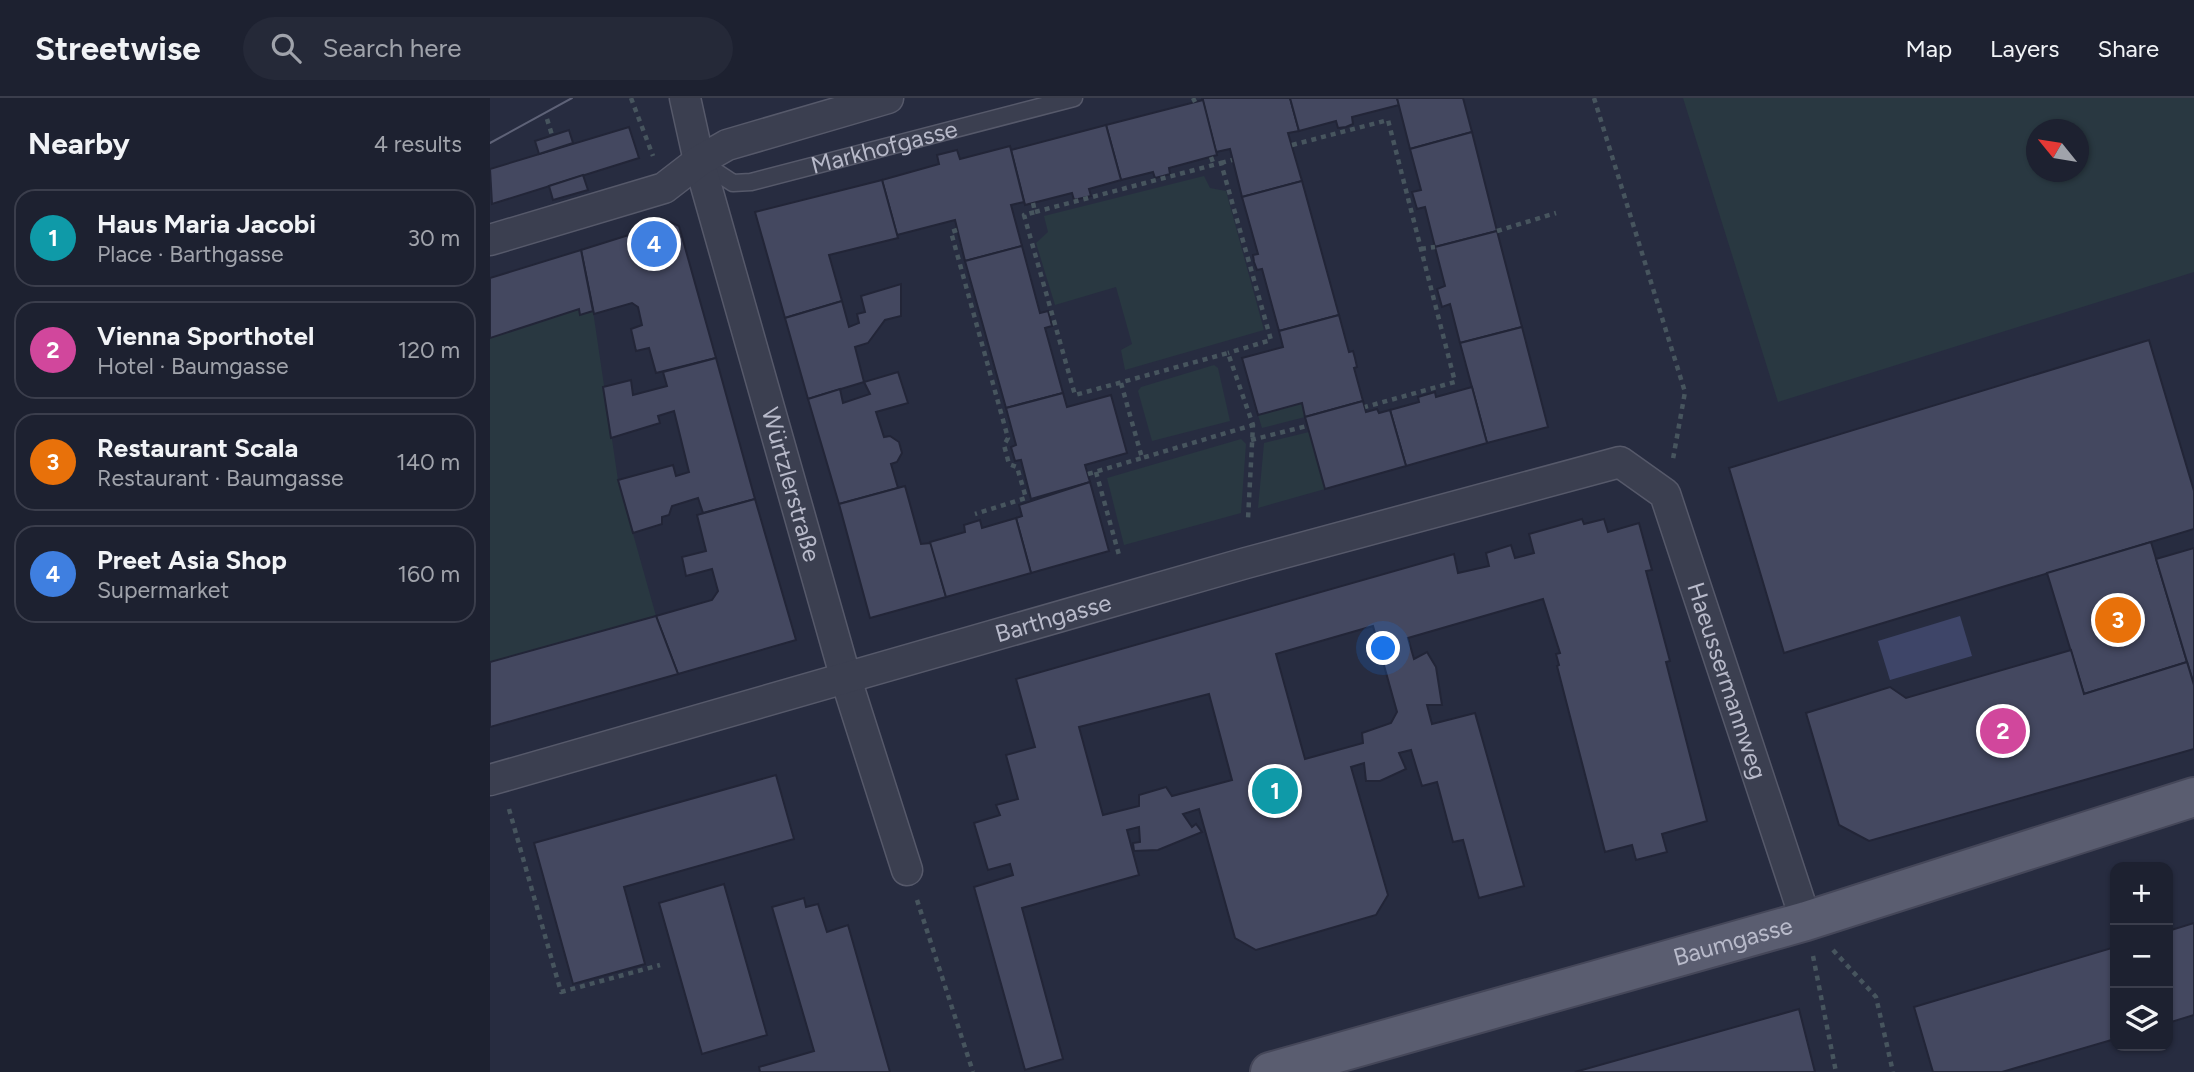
<!DOCTYPE html>
<meta charset="utf-8">
<style>
body{margin:0;font-family:Figtree,sans-serif;background:#252938;color:#f1f3f6}
.controls{position:absolute;right:21px;bottom:21px;display:grid;overflow:hidden;border-radius:14px;box-shadow:0 2px 5px #0004}
.controls button{width:63px;height:63px;display:grid;place-items:center;padding:0;border:0;border-bottom:2px solid #3b3e4c;background:#1d2130;color:#f1f3f6;font:35px sans-serif}
.compass{position:absolute;left:1536px;top:21px;width:63px;height:63px;border-radius:50%;background:#1d2130;box-shadow:0 2px 5px #0004;rotate:300deg}
.you{position:absolute;left:894px;top:551px;width:24px;height:24px;margin:-18px;border:5px solid #fff;border-radius:50%;background:#1a73e8;box-shadow:0 0 0 10px #1a73e833}
.badge{display:grid;place-items:center;width:46px;height:46px;border-radius:50%;background:#94a0f3;color:#fff;font-size:23px;font-weight:700}
.pin{position:absolute;translate:-50% -50%;border:4px solid #fff;box-shadow:0 2px 7px #0006}
.list{margin:0;padding:0;list-style:none}
h2{display:flex;justify-content:space-between;align-items:center;height:91px;margin:0;padding:0 28px;font-size:30px}
h2 small{font-size:23px;font-weight:400;color:#a0a3ab}
.list li{display:grid;grid-template-columns:46px 1fr auto;gap:21px;align-items:center;box-sizing:border-box;height:98px;margin:0 14px 14px;padding:0 14px;border:2px solid #3b3e4c;border-radius:21px}
.list b{display:block;font-size:26px;white-space:nowrap}
.list p{margin:0;font-size:23px;white-space:nowrap;color:#a0a3ab}
.list em{font-size:23px;font-style:normal;color:#a0a3ab}
.icon{flex:none;width:38px;height:38px;fill:none;stroke:currentColor;stroke-width:2;stroke-linecap:round;stroke-linejoin:round}
.map{position:relative;flex:none;width:1704px;height:974px;overflow:hidden}
header{display:flex;align-items:center;gap:42px;box-sizing:border-box;height:98px;padding:0 35px;background:#1d2130;border-bottom:2px solid #3b3e4c}
header strong{font-size:33px}
nav{display:flex;gap:38px;margin-inline-start:auto;font-size:24px}
.search{width:490px;height:63px;background:#252938;display:flex;align-items:center;gap:18px;box-sizing:border-box;padding:0 24px;border-radius:38px;color:#a0a3ab;font-size:26px}
main{display:flex}
aside{flex:1;background:#1d2130}
.map>svg:first-child{display:block}
</style>
<header>
<strong>Streetwise</strong>
<div class="search"><svg class="icon" aria-label="search" viewBox="0 0 24 24"><circle cx="10" cy="10" r="6"/><path d="M15 15l6 6"/></svg>Search here</div>
<nav><a>Map</a><a>Layers</a><a>Share</a></nav>
</header>
<main>
<aside>
<h2>Nearby<small>4 results</small></h2>
<ul class="list">
<li><span class="badge" style="background:#0f9aa8">1</span><div><b>Haus Maria Jacobi</b><p>Place · Barthgasse</p></div><em>30 m</em></li>
<li><span class="badge" style="background:#d1479c">2</span><div><b>Vienna Sporthotel</b><p>Hotel · Baumgasse</p></div><em>120 m</em></li>
<li><span class="badge" style="background:#e8710a">3</span><div><b>Restaurant Scala</b><p>Restaurant · Baumgasse</p></div><em>140 m</em></li>
<li><span class="badge" style="background:#3f7fe0">4</span><div><b>Preet Asia Shop</b><p>Supermarket</p></div><em>160 m</em></li>
</ul>
</aside>
<div class="map">
<svg width="1704" height="974" viewBox="0 0 1704 974">
<rect width="100%" height="100%" fill="#272c40"/>
<g fill="#293841" fill-rule="evenodd">
<path d="M1193,0H1704V174L1288,304ZM1546,32H1588V74H1546Z"/>
<path d="M714,78L720,90L736,93L774,232L635,272L631,252L642,246L626,189L565,207L546,145L558,134L554,118Z"/>
<path d="M89,211L91,217L103,213L128,382L166,518L0,564V240Z"/>
<path d="M724,267L728,270L740,323L662,343L648,293L651,289Z"/>
<path d="M812,305L815,319L772,330L768,317Z"/>
<path d="M819,334L835,391L768,410L774,345Z"/>
<path d="M751,341L756,346L751,415L634,447L617,380Z"/>
</g>
<path fill="#3e4568" d="M1470,518L1482,558L1400,582L1388,543Z"/>
<g fill="#444860" stroke="#222537" stroke-width="2" fill-rule="evenodd">
<path d="M712,0H800L809,33L798,35L812,83L752,99L740,51L726,54Z"/>
<path d="M800,0H907L909,7L862,19L863,26L856,29L848,30L846,23L809,33Z"/>
<path d="M907,0H973L982,34L920,51Z"/>
<path d="M713,2L727,57L679,70L680,76L673,78L665,80L663,74L631,82L616,27Z"/>
<path d="M616,27L631,82L599,91L601,98L584,102L582,95L535,107L521,52Z"/>
<path d="M139,29L149,60L2,106L0,71Z"/>
<path d="M79,32L83,45L49,56L45,43Z"/>
<path d="M982,34L1007,133L945,149L935,109L927,111L922,94L931,92L920,51Z"/>
<path d="M520,48L534,104L521,107L532,148L475,163L465,122L407,137L392,82L449,66L447,57L467,52L470,61Z"/>
<path d="M93,77L98,92L63,102L59,88Z"/>
<path d="M392,82L408,140L339,157L352,203L295,220L265,114Z"/>
<path d="M812,83L849,217L789,233L772,171L767,172L764,164L763,157L768,156L752,99Z"/>
<path d="M180,124L189,128L226,260L166,275L159,250L146,253L141,231L152,227L148,209L142,205L104,216L91,152Z"/>
<path d="M1007,133L1032,229L970,245L960,206L952,209L947,191L955,188L945,149Z"/>
<path d="M532,148L550,215L558,213L560,220L562,228L555,230L573,295L516,310L475,163Z"/>
<path d="M91,152L103,213L90,217L89,211L0,240V180Z"/>
<path d="M411,186V218L395,222L378,245L365,249L374,284L318,301L295,220L352,203L359,229L369,225L367,216L375,214L371,198Z"/>
<path d="M849,217L859,254L863,253L865,260L867,269L864,270L873,303L815,319L812,305L768,317L752,260L793,249L789,233Z"/>
<path d="M1032,229L1058,329L997,345L970,245Z"/>
<path d="M1659,242L1704,393V431L1294,555L1239,370Z"/>
<path d="M226,260L265,401L213,415L208,400L182,408L179,417L172,419V426L143,435L128,382L183,367L186,378L199,374L184,313L168,318L170,325L121,340L113,289L141,282L143,297L177,288L173,274Z"/>
<path d="M408,274L418,305L386,314L394,339L400,338L409,344L412,355L407,364L401,366L408,390L349,406L318,301L350,291L353,305L380,296L374,284Z"/>
<path d="M982,289L997,345L916,368L900,312L929,304L928,299L945,294L946,299Z"/>
<path d="M573,295L577,309L621,297L637,355L595,367L600,384L541,401L531,362L525,363L521,349L526,347L516,310Z"/>
<path d="M873,303L876,314L887,311L889,315L900,312L916,368L835,391L815,319Z"/>
<path d="M600,384L619,453L541,475L526,420L532,418L529,407Z"/>
<path d="M415,388L431,446L441,445L456,499L380,520L349,406Z"/>
<path d="M265,401L306,542L188,576L166,518L222,502L228,493L222,471L196,478L192,459L216,453L207,417Z"/>
<path d="M526,420L541,475L456,499L440,444L475,434L474,427L490,422L492,430Z"/>
<path d="M1092,421L1094,426L1114,421L1118,434L1149,425L1162,472L1156,473L1180,563L1176,564L1217,723L1172,736L1177,754L1146,762L1142,747L1115,754L1067,568L1069,567L1066,556L1070,555L1053,501L918,540L924,561L937,554L946,569L952,607H937L942,626L985,615L1034,788L989,800L973,742L963,744L947,684L932,688L921,652L909,655L916,671L890,683H876L874,665L861,669L898,797L886,817L766,852L745,840L709,711L693,716L702,729L706,726L712,734L668,752L644,753L643,745L650,744L649,729L637,732L649,777L532,810L573,961L535,972L484,789L523,777L520,766L498,772L484,725L510,717L506,707L528,701L516,657L545,649L526,581L964,456L968,475L999,468L996,455L1021,447L1025,460L1044,455L1039,436ZM883,528L907,614L901,625L872,635L873,645L815,661L786,556ZM719,596L742,682L682,698L676,689L649,697V708L613,717L589,629Z"/>
<path d="M1661,444L1697,564L1594,596L1557,475Z"/>
<path d="M1704,450V587L1666,461Z"/>
<path d="M166,518L188,576L0,629V564Z"/>
<path d="M1581,552L1594,596L1697,564L1704,587V651L1379,743L1349,727L1316,615L1400,589L1416,600Z"/>
<path d="M286,677L304,741L134,789L155,866L83,886L44,745Z"/>
<path d="M234,786L277,937L212,956L169,805Z"/>
<path d="M314,800L316,809L328,806L337,834L358,827L400,974H270L269,969L324,953L282,809Z"/>
<path d="M1704,825V917L1678,925V833Z"/>
<path d="M1625,849V941L1512,974H1443L1424,909Z"/>
<path d="M1309,911L1325,974H1085Z"/>
</g>
<g fill="none" stroke-linecap="round" stroke-linejoin="round">
<g stroke="#56596a" stroke-width="19">
<g id="service">
<path id="s1" d="M211,64L243,85L261,84L584,0"/>
</g>
</g>
<g stroke="#56596a" stroke-width="33">
<g id="minor">
<path id="s2" d="M195,0L209,63L356,581L417,772"/>
<path d="M0,142L174,90L209,63L237,47L398,0"/>
<path id="s3" d="M0,682L756,465L1130,364L1175,396L1316,823"/>
</g>
</g>
<g stroke="#454759" stroke-width="42">
<g id="primary">
<path id="s4" d="M780,974L1316,823L1704,699"/>
</g>
</g>
<g stroke="#47555e" stroke-width="4.5" stroke-dasharray="5 5" stroke-linecap="butt">
<path d="M141,0L163,58"/>
<path d="M703,0L705,4"/>
<path d="M1104,0L1195,294L1183,361"/>
<path d="M57,21L62,37"/>
<path d="M802,47L898,22L965,284L875,309"/>
<path d="M721,59L724,67"/>
<path d="M731,65L742,62"/>
<path d="M543,105L545,114L534,117L585,297L738,255L763,327L758,421"/>
<path d="M545,114L731,65L781,242L738,255"/>
<path d="M467,132L461,134L518,340L514,347L519,366L527,369L536,400L485,416"/>
<path d="M1007,133L1066,115"/>
<path d="M931,151L945,149"/>
<path d="M631,285L652,360L763,327"/>
<path d="M761,342L817,328"/>
<path d="M606,374L629,457"/>
<path d="M598,376L652,360"/>
<path d="M19,711L71,894L170,867"/>
<path d="M427,802L483,974"/>
<path d="M1343,852L1386,899L1403,974"/>
<path d="M1323,858L1346,974"/>
</g>
<use href="#service" stroke="#3b3f50" stroke-width="16"/>
<use href="#minor" stroke="#3b3f50" stroke-width="30"/>
<use href="#primary" stroke="#5a5d70" stroke-width="38"/>
<path stroke="#5e6277" stroke-width="2" d="M0,45L82,0"/>
</g>
<g text-anchor="middle" stroke-width="5" stroke-linejoin="round" paint-order="stroke">
<g font-size="24" fill="#b8baca" stroke="#202335">
<text dy="8" stroke="none"><textPath href="#s1" startOffset="194">Markhofgasse</textPath></text>
<text dy="8" stroke="none"><textPath href="#s2" startOffset="401">Würtzlerstraße</textPath></text>
<text dy="8" stroke="none"><textPath href="#s3" startOffset="586">Barthgasse</textPath></text>
<text dy="8" stroke="none"><textPath href="#s3" startOffset="1426">Haeussermannweg</textPath></text>
<text dy="8" stroke="none"><textPath href="#s4" startOffset="481">Baumgasse</textPath></text>
</g>
</g>
</svg>
<div class="controls">
<button>+</button>
<button>−</button>
<button><svg class="icon" aria-label="layers" viewBox="0 0 24 24"><path d="M12 4l9 5-9 5-9-5zM3 14l9 5 9-5"/></svg></button>
</div>
<svg class="compass" viewBox="-18 -18 36 36"><path d="M0-13l5 13h-10z" fill="#e53935"/><path d="M0 13l5-13h-10z" fill="#a0a3ab"/></svg>
<div class="you"></div>
<div class="pin badge" style="left:785px;top:693px;background:#0f9aa8">1</div>
<div class="pin badge" style="left:1513px;top:633px;background:#d1479c">2</div>
<div class="pin badge" style="left:1628px;top:522px;background:#e8710a">3</div>
<div class="pin badge" style="left:164px;top:146px;background:#3f7fe0">4</div>
</div>
</main>
